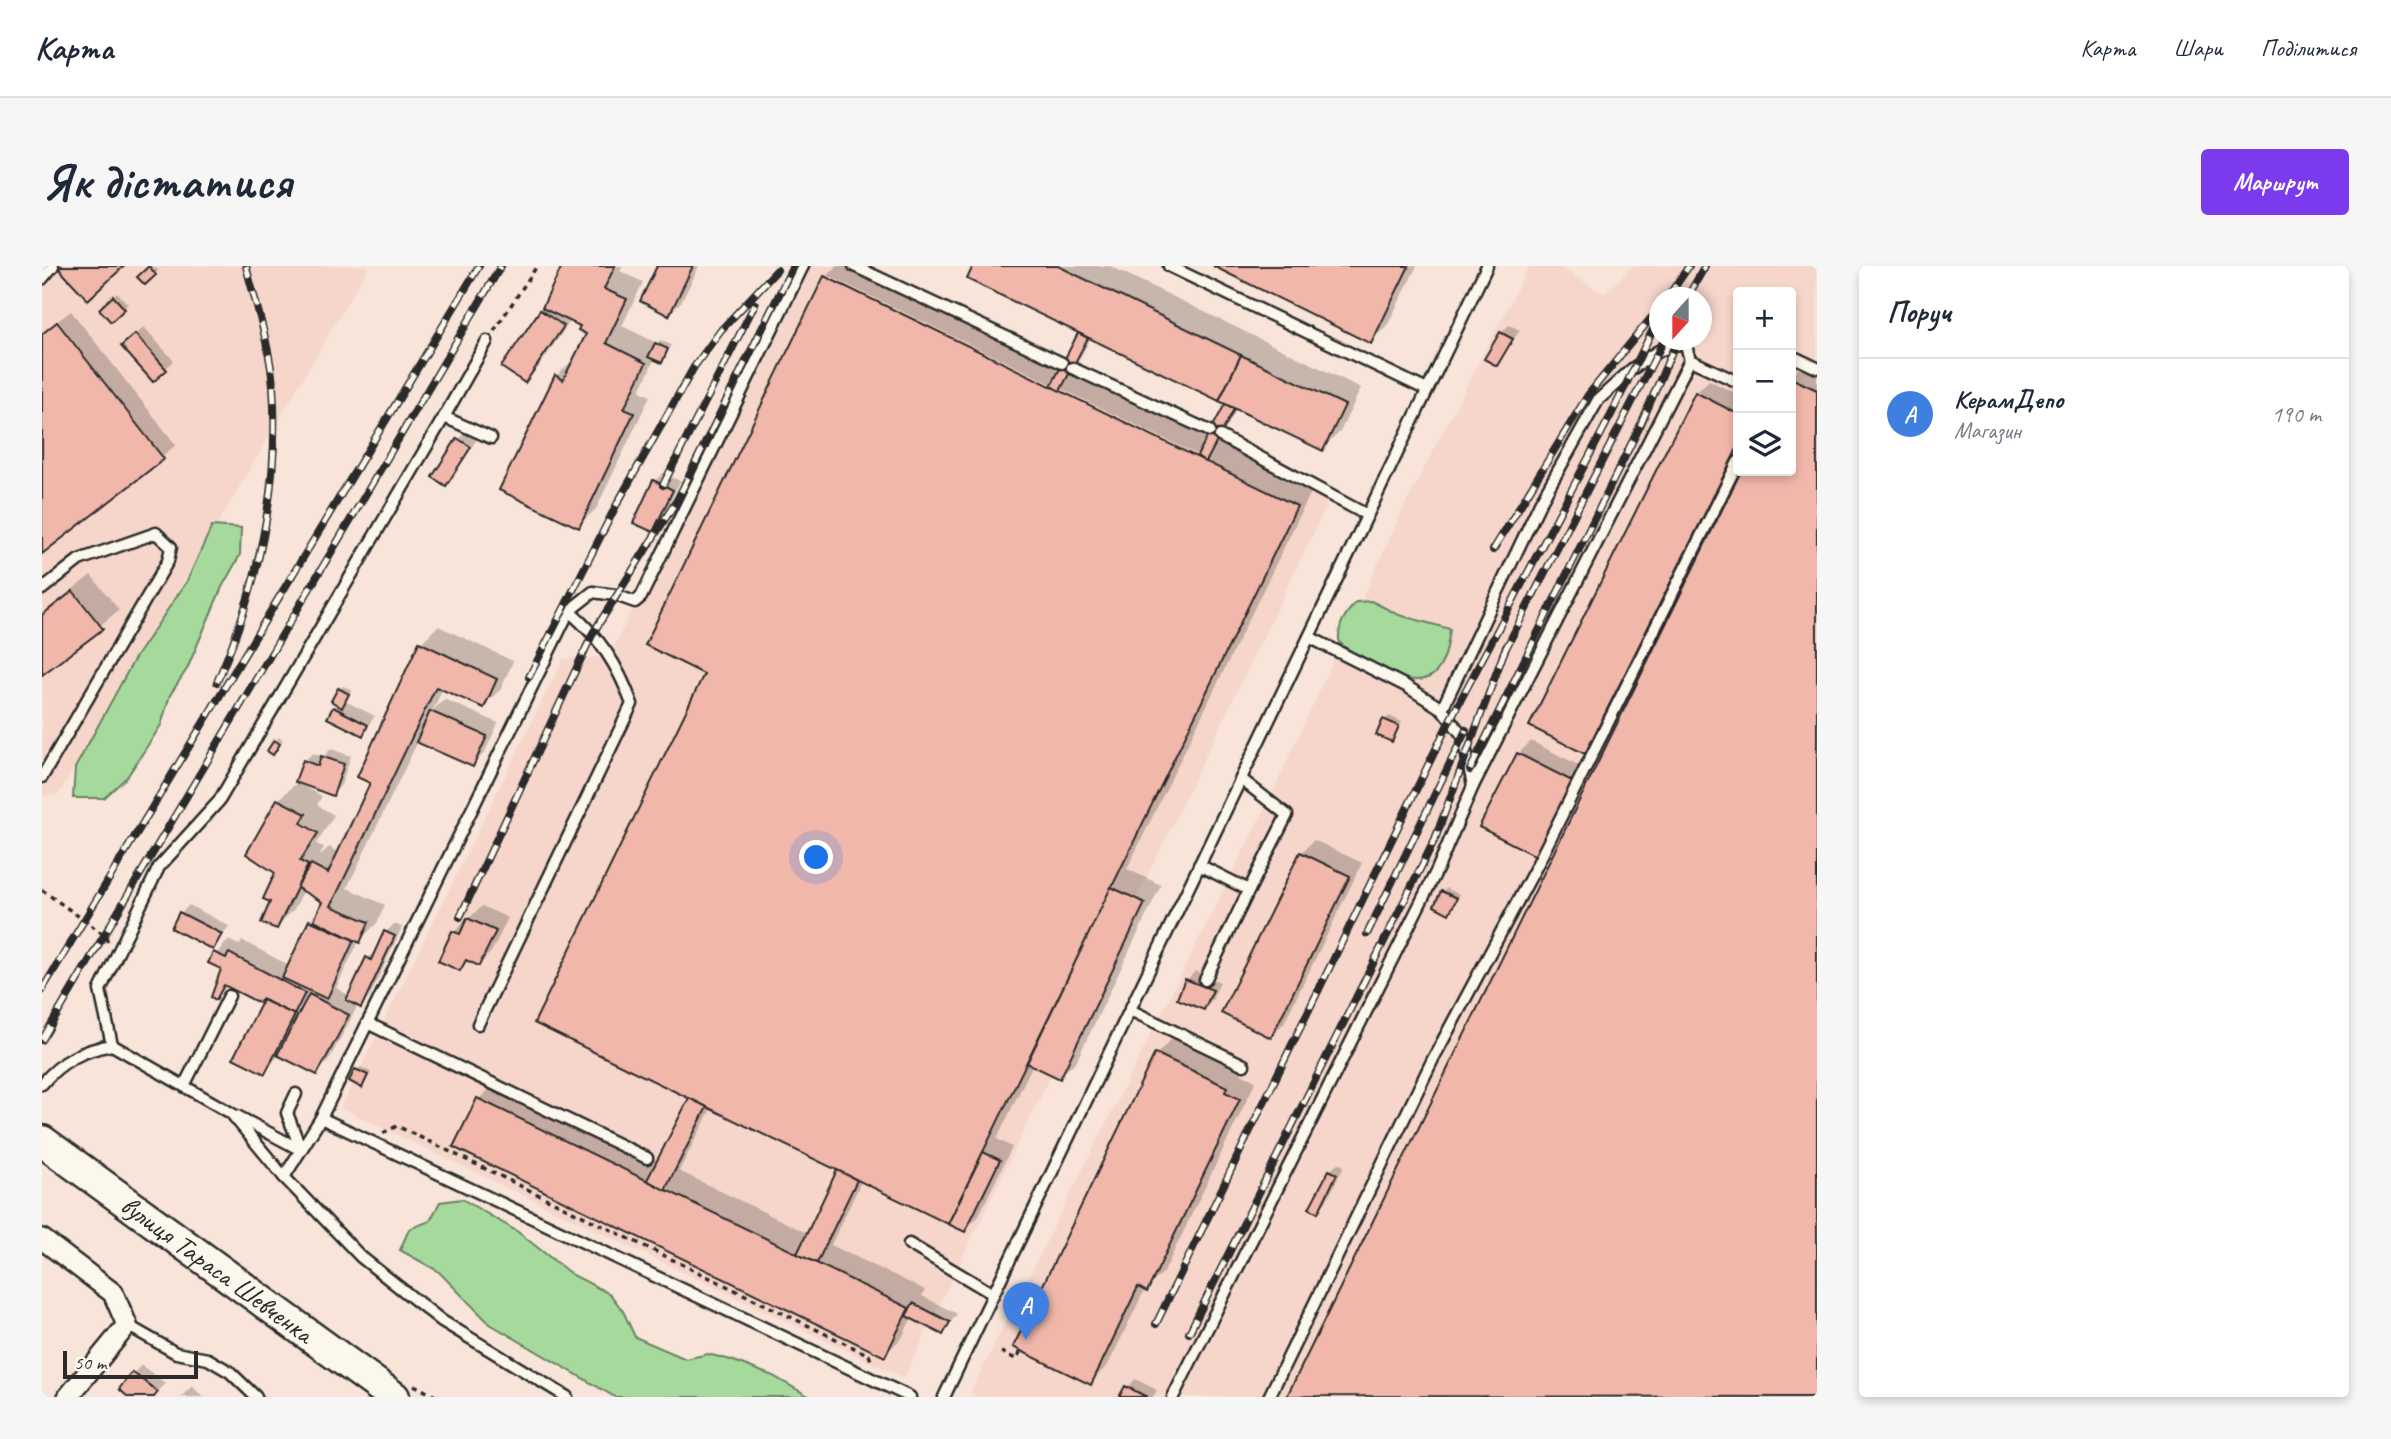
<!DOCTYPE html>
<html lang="uk">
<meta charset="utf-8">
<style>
body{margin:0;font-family:Caveat,sans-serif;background:#f6f6f7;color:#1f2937}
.controls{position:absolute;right:21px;top:21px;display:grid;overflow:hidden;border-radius:7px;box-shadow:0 4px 10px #0003}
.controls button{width:63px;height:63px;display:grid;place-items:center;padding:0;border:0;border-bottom:2px solid #e0e1e3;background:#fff;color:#1f2937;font:35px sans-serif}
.compass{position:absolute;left:1607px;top:21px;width:63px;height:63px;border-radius:50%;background:#fff;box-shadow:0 4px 10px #0003;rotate:201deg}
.scale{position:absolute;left:21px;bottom:18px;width:135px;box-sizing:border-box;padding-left:7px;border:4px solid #2b2b2b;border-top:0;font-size:19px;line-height:24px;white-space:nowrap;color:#2b2b2b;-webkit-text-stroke:5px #fbf7ec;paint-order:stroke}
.you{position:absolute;left:775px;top:592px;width:24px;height:24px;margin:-18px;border:5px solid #fff;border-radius:50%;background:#1a73e8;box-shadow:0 0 0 10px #1a73e833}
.badge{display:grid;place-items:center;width:46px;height:46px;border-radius:50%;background:#7c3aed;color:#fff;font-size:23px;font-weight:700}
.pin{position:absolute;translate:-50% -58px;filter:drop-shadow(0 2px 4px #0008)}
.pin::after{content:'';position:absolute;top:37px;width:24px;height:21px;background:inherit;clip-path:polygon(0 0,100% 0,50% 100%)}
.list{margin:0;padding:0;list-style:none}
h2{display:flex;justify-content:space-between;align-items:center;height:91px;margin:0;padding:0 28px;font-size:30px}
h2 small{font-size:23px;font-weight:400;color:#747a83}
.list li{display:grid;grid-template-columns:46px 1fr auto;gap:21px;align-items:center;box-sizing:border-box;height:112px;padding:0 28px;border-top:2px solid #e0e1e3}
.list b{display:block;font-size:26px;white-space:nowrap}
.list p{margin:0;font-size:23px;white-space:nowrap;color:#747a83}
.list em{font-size:23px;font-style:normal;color:#747a83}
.icon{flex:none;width:38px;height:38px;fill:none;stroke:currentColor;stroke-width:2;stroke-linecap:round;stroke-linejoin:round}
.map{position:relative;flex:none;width:1775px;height:1131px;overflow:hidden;border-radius:7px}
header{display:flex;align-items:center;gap:42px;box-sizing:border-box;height:98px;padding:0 35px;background:#fff;border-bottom:2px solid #e0e1e3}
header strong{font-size:33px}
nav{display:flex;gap:38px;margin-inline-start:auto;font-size:24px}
.intro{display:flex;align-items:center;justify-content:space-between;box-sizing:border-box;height:168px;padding:0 42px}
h1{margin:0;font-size:49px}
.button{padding:18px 32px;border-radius:7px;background:#7c3aed;color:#fff;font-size:24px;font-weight:700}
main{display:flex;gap:42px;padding:0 42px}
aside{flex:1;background:#fff;border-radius:7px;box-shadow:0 4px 10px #0003}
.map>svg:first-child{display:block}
</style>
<header>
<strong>Карта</strong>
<nav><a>Карта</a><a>Шари</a><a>Поділитися</a></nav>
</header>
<div class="intro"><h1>Як дістатися</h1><a class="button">Маршрут</a></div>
<main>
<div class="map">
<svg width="1775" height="1131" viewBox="0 0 1775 1131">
<rect width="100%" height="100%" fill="#f8e4d8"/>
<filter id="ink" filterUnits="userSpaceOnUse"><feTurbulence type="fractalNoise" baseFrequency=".0143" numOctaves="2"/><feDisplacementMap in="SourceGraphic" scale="14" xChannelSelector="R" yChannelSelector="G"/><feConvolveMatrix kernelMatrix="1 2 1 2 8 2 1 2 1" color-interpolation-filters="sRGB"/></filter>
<g filter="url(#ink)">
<g fill="#f6d6ca" fill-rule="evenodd">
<path d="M0,0H327L17,528L0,530Z"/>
<path d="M757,0H824L1291,227L862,1112L299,842L521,393L567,391Z"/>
<path d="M1487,0H1516L1562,28L1591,0H1775V1131H936L928,1127L1231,526L1362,241ZM1696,26H1749V205H1696ZM1618,32H1660V74H1618Z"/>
</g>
<g fill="#a6da9c" stroke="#688264" stroke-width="2">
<path d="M170,260L199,262L198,289L180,321L145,403L128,429L119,459L85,511L62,532H31L33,502L93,392L145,315Z"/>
<path d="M1329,335L1357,349L1408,363C1406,378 1404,393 1395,405C1373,431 1316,393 1297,376C1296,358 1302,350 1314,336Z"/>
<path d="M420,933L476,966L529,1008L568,1028L581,1045L593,1071L644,1093L666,1088L689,1094L731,1110L768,1131H573L448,1058L396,1005L358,984L367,963L388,955L398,936Z"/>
</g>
<g fill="#0003" fill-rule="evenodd">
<path d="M109,0L117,4L103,17L97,11Z"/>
<path d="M522,0H581L578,5L601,16L580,60L615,77L618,74L629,79L619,95L613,92L598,125L608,130L554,243L536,260L514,110L532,93L546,67L540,60L529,54L496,102L483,115L462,100L502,42Z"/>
<path d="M617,0H657L640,35L627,48Z"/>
<path d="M795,0H814L1021,100L1038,66L933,0H1068L1319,122L1298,166L1280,183L1195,142L1177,176L1271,222L1085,603L1119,619L1035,794L1018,811L991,798L955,873L970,881L936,951L923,964L820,914L789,979L883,1024L880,1030L915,1048L901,1067L870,1051L860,1072L842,1089L437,833L454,816L617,895L1168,195L785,9ZM1049,71L1185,137L1167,171L1031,105ZM670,841L799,904L767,968L637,905Z"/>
<path d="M1174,0H1375L1346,58L1329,76Z"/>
<path d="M75,27L86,38L69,54L59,43Z"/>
<path d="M29,45L134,179L0,285V67Z"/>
<path d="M1467,59L1478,64L1455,98L1459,67Z"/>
<path d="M102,61L132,95L123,103L89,72Z"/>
<path d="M1765,94L1775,99V1131L1248,1130L1701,205H1749V110Z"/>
<path d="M1667,114L1696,129V191L1556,473L1543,486L1654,127Z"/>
<path d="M425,165L436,172L404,218L416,174Z"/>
<path d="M621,207L638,215L619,256L611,264L612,216Z"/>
<path d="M49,309L77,344L0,407V347Z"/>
<path d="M396,360L471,395L459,423L441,440L401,422L391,444L402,433L456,457L443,486L431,499L376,475L305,622L343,639L335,657L317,675L294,722L308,730L325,692L335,685L344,666L352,658L360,661L327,732L319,740L316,739L287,794L275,807L238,788L222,806L194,791L227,727L186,719L174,731L181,702L168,696L186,674L197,679L201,675L248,700L268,655L283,635L262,624L252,643L234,661L230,635L236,606L206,588L236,534L255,517L262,495L271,487L281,491L289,483L309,490L299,519L291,528L257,518L280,530L275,539L292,549L274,578L282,581L277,591L287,581L298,587L330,516L379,377Z"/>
<path d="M301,420L310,424L303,435L333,450L320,468L292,442L297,438L298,423Z"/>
<path d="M1347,450L1360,456L1349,474L1343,454Z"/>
<path d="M237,471L241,474L231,487L233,475Z"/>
<path d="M1489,475L1544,503L1506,575L1493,588L1476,488Z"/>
<path d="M1272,574L1320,597L1242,757L1229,770L1259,587Z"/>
<path d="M1404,622L1417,628L1407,646L1394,639Z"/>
<path d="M147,639L187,660L171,682L138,648Z"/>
<path d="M440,640L466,652L450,685L437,698L428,693L418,703L412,666Z"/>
<path d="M1153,705L1178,716L1170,734L1162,742L1137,732L1145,714Z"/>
<path d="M1132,770L1201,804L1199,808L1214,815L1122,1006L1103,1023L1066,1099L1048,1117L973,1081L1115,788Z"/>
<path d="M318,801L329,806L320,820L315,804Z"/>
<path d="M1296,897L1302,900L1284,936L1275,944L1288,905Z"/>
<path d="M99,1099L123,1117L112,1131H89L91,1108Z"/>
<path d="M1093,1113L1115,1124L1111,1131H1079Z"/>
<path d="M150,1120L161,1131H139Z"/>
</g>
<g fill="#f1b7aa" stroke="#2b2b2b" stroke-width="2">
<path d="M20,0H82L46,34L17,3Z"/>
<path d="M107,0L114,9L103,19L95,11Z"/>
<path d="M520,0H573L562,23L585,33L564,77L604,97L582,143L592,147L537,262L457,224L513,109L521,114L544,68L536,64L538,60L500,42Z"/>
<path d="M615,0H651L627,50L598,35Z"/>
<path d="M931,0H1016L1199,89L1177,135L925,13Z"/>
<path d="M1171,0H1367L1329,78Z"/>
<path d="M782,10L1255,240L906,958L492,757L662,408L603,379Z"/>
<path d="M71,30L83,43L69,56L57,43Z"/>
<path d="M498,44L522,60L483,117L459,101Z"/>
<path d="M15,56L122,193L0,288V68Z"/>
<path d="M1458,66L1471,73L1455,100L1442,93Z"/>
<path d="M1036,67L1046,72L1018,125L1009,120Z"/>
<path d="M93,68L125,104L111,116L79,80Z"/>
<path d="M613,77L626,83L620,97L606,91Z"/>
<path d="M1199,89L1303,139L1281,185L1177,135Z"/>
<path d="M1749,112L1775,124V1131L1245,1130L1699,205H1749Z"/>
<path d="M1653,126L1696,148V181L1543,488L1487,460Z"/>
<path d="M1183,138L1192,143L1164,196L1155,190Z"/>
<path d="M415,172L429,181L404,220L390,211Z"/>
<path d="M611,214L631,224L611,266L591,257Z"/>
<path d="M31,325L61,363L0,409V349Z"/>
<path d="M377,376L455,413L442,442L394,421L289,640L327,656L318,677L272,654L280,636L255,622L235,663L219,657L228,636L221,633L233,607L204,588L235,533L264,548L259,557L276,567L258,595L266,599L255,621L269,598L286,607L328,517L315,511Z"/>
<path d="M296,422L307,428L300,442L289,435Z"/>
<path d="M291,441L326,459L321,470L285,452Z"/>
<path d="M388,445L445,470L431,501L374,476Z"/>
<path d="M1341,453L1357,460L1350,476L1334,469Z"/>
<path d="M232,474L238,478L231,489L225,485Z"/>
<path d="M1475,487L1532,516L1494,590L1437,561Z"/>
<path d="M279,490L302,498L291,530L253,516L261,494L276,500Z"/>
<path d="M1258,586L1308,610L1229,772L1179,747Z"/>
<path d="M1069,621L1103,637L1018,813L985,797Z"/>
<path d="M1399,625L1415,632L1407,648L1392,640Z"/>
<path d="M137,646L180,668L171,684L129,662Z"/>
<path d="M425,652L454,665L437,700L424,694L418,705L396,695L410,665L418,668Z"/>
<path d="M267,654L312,674L285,733L240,712Z"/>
<path d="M342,665L353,670L319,742L304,734L324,691L329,694Z"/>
<path d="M171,686L184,692L187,687L263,727L252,749L220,733L217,737L182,719L174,734L169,731L179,703L166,697Z"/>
<path d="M1143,713L1171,724L1162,744L1135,733Z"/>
<path d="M267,728L307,749L275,809L235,789Z"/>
<path d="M221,734L253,749L223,808L191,792Z"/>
<path d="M1113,787L1185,821L1183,826L1198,833L1105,1026L1096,1021L1049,1119L971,1081Z"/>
<path d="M313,803L326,809L320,822L307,815Z"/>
<path d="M435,832L867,1042L843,1091L411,881Z"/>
<path d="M647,832L665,841L623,924L605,914Z"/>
<path d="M941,886L958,894L923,966L906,958Z"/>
<path d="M795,904L815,914L775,997L755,988Z"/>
<path d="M1287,904L1295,908L1276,947L1267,942Z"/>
<path d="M871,1037L908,1056L901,1069L864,1050Z"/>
<path d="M90,1106L116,1126L112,1131H86L77,1123Z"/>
<path d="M1083,1120L1105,1131H1077Z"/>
</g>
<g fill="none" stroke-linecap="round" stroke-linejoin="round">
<g stroke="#2b2b2b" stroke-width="15">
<g id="lane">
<path d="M812,0L1020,97"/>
<path d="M1127,0L1385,124"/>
<path d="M0,13L11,0"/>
<path d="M1749,96L1754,92L1775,102"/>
<path d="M1030,102L1168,165"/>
<path d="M402,151L445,75"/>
<path d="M1178,170L1325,249"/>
<path d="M0,323L37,294L114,267L129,281L126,295L0,511"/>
<path d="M1267,371L1364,420L1400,443"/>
<path d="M1199,513L1245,549L1207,624"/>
<path d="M1431,520L1648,94"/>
<path d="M1157,599L1207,624L1163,714"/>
<path d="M1088,744L1202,799"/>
<path d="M325,757L605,892"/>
<path d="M436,758L590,438C576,399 558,372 527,345"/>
<path d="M70,779L58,724L117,601L177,535L402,151L449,172"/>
<path d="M0,818C19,795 41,784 70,779L189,847L242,911L319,991L400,1055L525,1131"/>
<path d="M142,820L187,730"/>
<path d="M254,828L245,847L259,884"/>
<path d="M195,850L259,884"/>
<path d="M279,852L868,1131"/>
<path d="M242,911L279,852L527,345L551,326L573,329L593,336L599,331L761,0"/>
<path d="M867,978L951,1028"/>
<path d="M85,1059L134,1087L166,1093L188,1106L214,1131"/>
<path d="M902,1131L1445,0"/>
<path d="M1131,1131L1395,604L1431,520L1421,470L1400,443L1498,237L1556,134L1590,103L1616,85L1643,76L1648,94L1696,116"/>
<path d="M1227,1131L1391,793L1494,601L1696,196"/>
</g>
</g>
<g stroke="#2b2b2b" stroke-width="24">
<path id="street" d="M0,973L71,1027L85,1059L26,1131"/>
</g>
<g stroke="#2b2b2b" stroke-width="35">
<g id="primary">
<path id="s1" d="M0,875L352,1131"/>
</g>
</g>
<g stroke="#2b2b2b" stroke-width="3.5" stroke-dasharray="5 5" stroke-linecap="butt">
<path d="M452,65L495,0"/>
<path d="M0,624L64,670L66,677"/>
<path d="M341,867L355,860L827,1089L830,1097"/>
<path d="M959,1086L974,1093L979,1085"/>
<path d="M372,1119L395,1131"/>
</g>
<use href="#lane" stroke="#fbf7ec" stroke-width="10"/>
<use href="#street" stroke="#fbf7ec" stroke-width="19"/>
<use href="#primary" stroke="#fbf7ec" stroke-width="30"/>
<g stroke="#2b2b2b" stroke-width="8">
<g id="rail">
<path d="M1625,32L1647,0"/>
<path d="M1645,32L1663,0"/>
<path d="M621,219L713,38"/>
<path d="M1451,284L1546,129L1609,52"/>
<path d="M1461,388L1622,74"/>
<path d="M487,411L575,238L652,101L679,64L735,4"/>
<path d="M175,416C216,323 238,221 231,120C228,80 214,39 204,0"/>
<path d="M1428,504L1599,158L1635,74"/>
<path d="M418,651L551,367L635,234L751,0"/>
<path d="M1325,668L1424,464"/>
<path d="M0,724L437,0"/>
<path d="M0,774L459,0"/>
<path d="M1114,1058L1409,452L1569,149L1618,49"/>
<path d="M1147,1067L1393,573L1464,381"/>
</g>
</g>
<use href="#rail" stroke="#fbf7ec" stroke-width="5" stroke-dasharray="16" stroke-linecap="butt"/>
</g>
</g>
<g text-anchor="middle" stroke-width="5" stroke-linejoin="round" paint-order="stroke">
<g font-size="28" fill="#2b2b2b" stroke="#fbf7ec">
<text dy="10" stroke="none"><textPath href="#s1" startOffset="217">вулиця Тараса Шевченка</textPath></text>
</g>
</g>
</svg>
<div class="controls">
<button>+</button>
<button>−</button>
<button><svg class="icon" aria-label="layers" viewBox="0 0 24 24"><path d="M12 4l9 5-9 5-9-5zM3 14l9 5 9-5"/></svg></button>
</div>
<svg class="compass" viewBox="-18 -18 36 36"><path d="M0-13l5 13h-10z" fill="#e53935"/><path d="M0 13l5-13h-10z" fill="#747a83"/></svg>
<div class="scale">50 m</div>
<div class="you"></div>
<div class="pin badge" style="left:984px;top:1074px;background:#3f7fe0">A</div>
</div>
<aside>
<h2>Поруч<small></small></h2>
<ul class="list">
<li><span class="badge" style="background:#3f7fe0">A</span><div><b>КерамДепо</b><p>Магазин</p></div><em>190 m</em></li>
</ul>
</aside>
</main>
